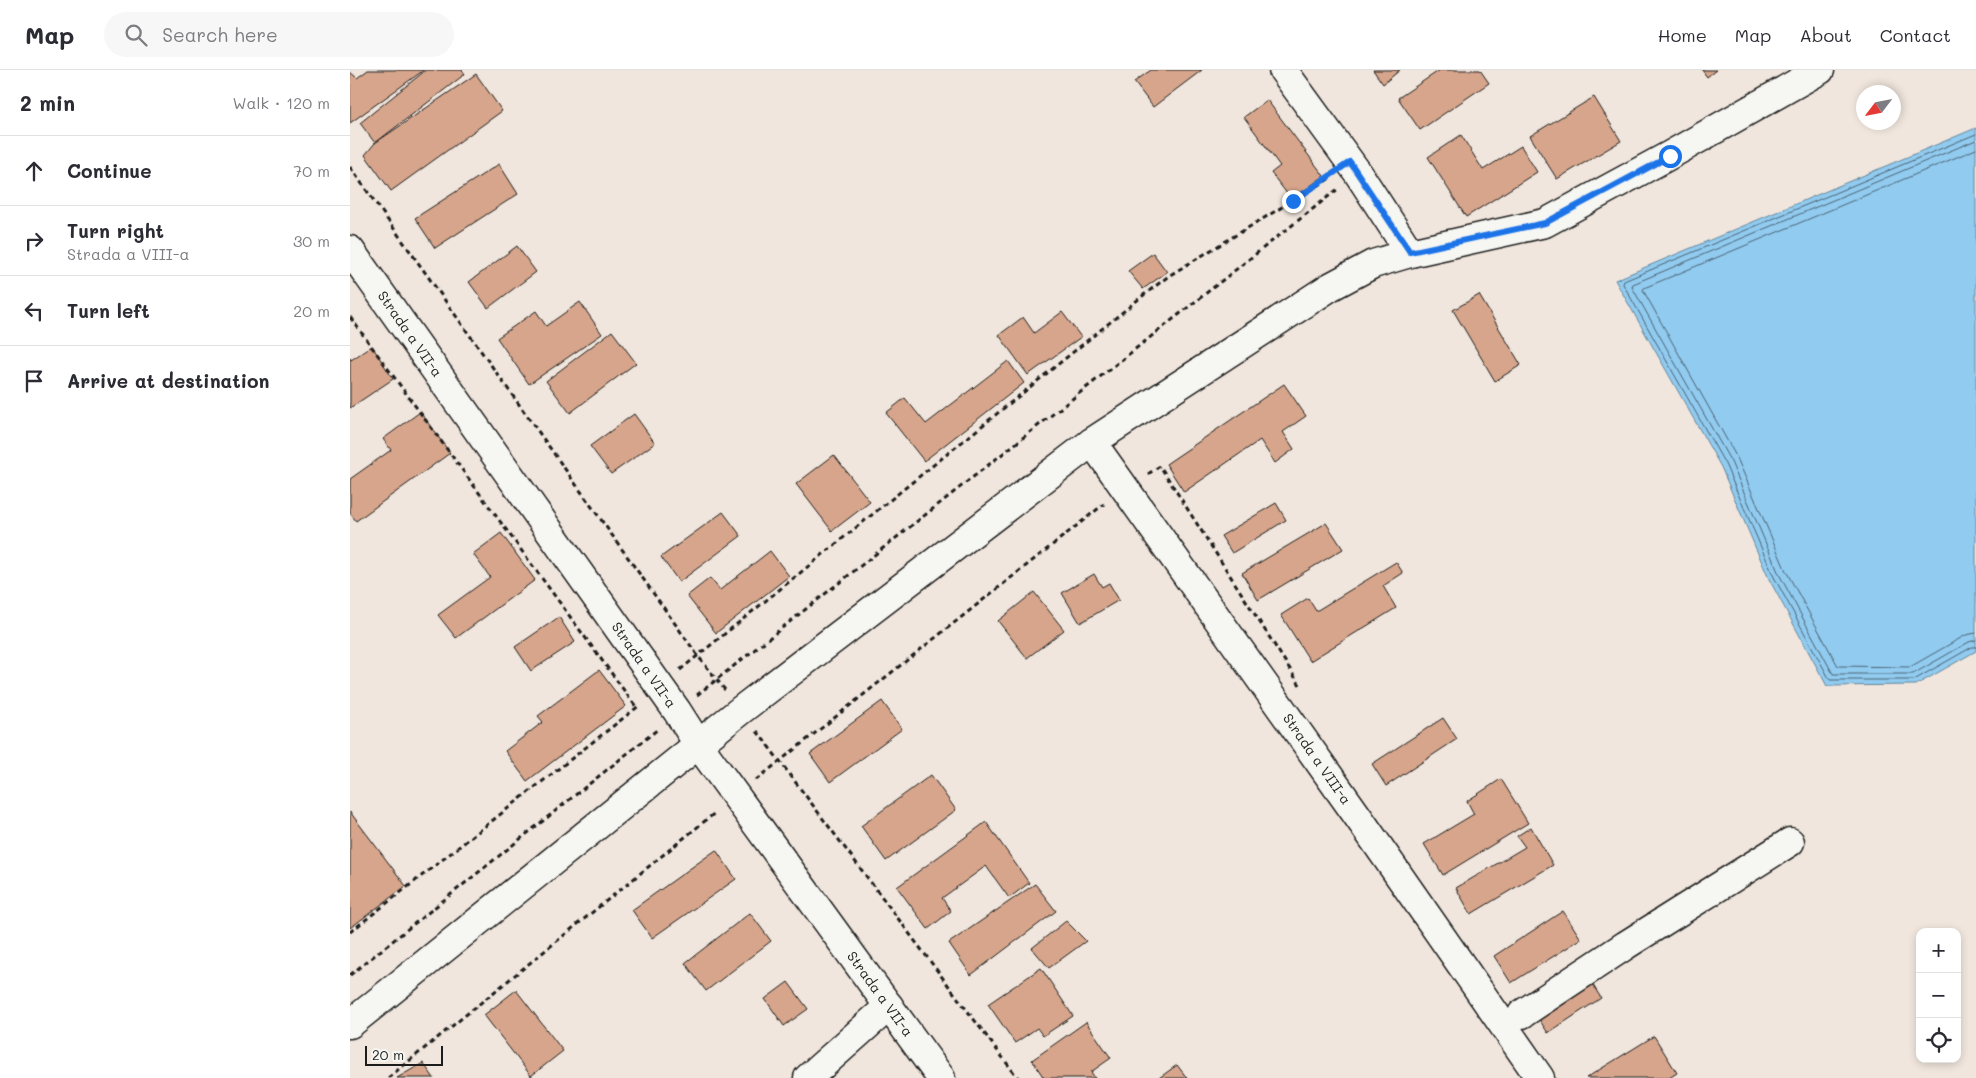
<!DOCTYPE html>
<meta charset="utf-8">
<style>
body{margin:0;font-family:Mali,sans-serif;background:#f7f7f7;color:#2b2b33}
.controls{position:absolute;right:15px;bottom:15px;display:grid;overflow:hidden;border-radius:10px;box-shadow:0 2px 8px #0003}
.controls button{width:45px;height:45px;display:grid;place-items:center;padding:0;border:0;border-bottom:1px solid #e1e1e2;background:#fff;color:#2b2b33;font:25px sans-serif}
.compass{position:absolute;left:1506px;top:15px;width:45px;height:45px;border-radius:50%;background:#fff;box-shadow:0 2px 8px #0003;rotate:238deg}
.scale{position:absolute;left:15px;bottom:12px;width:78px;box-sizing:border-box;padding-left:5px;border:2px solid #1c1c1c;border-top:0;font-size:14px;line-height:18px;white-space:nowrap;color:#1c1c1c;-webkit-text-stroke:4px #f6f6f2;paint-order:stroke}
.stop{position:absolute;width:15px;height:15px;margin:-11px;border:4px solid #1a73e8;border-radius:50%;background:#fff}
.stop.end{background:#1a73e8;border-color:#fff;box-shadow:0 1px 5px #0008}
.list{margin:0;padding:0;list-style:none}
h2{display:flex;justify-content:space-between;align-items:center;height:65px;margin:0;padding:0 20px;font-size:21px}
h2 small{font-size:16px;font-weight:400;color:#7c7c81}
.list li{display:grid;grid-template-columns:32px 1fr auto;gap:15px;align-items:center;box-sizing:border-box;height:70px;padding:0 20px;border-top:1px solid #e1e1e2}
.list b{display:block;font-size:19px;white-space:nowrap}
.list p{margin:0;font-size:16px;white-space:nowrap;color:#7c7c81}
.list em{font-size:16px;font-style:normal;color:#7c7c81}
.icon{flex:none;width:28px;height:28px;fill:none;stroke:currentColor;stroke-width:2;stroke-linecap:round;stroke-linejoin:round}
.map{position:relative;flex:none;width:1626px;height:1008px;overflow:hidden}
header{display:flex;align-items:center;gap:30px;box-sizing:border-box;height:70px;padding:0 25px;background:#fff;border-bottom:1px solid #e1e1e2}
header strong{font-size:24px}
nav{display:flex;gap:28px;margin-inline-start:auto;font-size:18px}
.search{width:350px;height:45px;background:#f7f7f7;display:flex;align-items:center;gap:12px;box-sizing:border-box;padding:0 18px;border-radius:28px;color:#7c7c81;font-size:19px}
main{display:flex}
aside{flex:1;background:#fff}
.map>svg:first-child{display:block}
</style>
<header>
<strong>Map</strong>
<div class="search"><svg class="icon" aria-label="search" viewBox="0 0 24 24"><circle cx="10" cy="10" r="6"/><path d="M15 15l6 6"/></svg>Search here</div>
<nav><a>Home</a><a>Map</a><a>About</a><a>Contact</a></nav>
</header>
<main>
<aside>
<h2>2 min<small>Walk · 120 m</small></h2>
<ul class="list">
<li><svg class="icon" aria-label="ahead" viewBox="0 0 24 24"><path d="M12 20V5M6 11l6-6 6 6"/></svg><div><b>Continue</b></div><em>70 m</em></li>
<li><svg class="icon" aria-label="right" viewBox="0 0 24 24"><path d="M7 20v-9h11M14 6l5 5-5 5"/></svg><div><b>Turn right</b><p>Strada a VIII-a</p></div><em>30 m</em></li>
<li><svg class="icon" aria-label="left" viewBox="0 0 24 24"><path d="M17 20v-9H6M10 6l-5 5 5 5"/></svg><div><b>Turn left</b></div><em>20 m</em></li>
<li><svg class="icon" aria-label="arrive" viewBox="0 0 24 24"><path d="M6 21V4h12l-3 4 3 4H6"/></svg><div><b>Arrive at destination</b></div></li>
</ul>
</aside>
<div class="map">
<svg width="1626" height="1008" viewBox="0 0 1626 1008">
<rect width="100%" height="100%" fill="#f0e6dd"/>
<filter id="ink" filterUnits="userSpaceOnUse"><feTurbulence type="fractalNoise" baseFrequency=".02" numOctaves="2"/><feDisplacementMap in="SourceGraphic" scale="10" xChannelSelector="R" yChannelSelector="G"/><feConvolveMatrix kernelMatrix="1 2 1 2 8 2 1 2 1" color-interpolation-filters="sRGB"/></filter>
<g filter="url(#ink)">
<path fill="#91cbf0" stroke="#62859b" d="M1626,58V581L1566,615L1477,616L1419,509L1371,397L1265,210Z"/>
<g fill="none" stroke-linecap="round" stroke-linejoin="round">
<g stroke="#4b6271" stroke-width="1">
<path d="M1626,64L1274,211L1273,214L1375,394L1424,507L1480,610H1564L1622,577H1626"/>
<path d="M1626,70L1283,214L1282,217L1381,392L1429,504L1483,604H1563L1619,572L1626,570"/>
<path d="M1626,79L1294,218L1293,220L1387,388L1436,501L1488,596L1560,597L1616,565L1626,563"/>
</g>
</g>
<g fill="#d7a58b" stroke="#1c1c1c">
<path d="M18,0H74L0,53V2L7,8Z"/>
<path d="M76,0H112L115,4L25,73L10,53Z"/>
<path d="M801,0H852L803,37L784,12Z"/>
<path d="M1023,0H1050L1033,14Z"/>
<path d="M1090,0H1130L1139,13L1070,60L1048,28Z"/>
<path d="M1352,0H1366L1357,7Z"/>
<path d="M126,4L152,41L41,121L15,85L25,73Z"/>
<path d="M1244,27L1271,71L1207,109L1180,66Z"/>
<path d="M917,30L974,106L942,130L921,103L930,96L894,47Z"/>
<path d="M1111,65L1133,100L1171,76L1187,102L1116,147L1078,87Z"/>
<path d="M149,94L168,124L85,178L65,148Z"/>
<path d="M167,176L186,202L138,238L119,212Z"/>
<path d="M803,183L817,202L793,219L778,201Z"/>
<path d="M1129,225L1171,295L1145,311L1103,240Z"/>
<path d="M230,232L252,264L179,314L147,268L186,241L196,256Z"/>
<path d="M712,242L731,267L678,305L649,265L673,247L684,263Z"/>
<path d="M262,261L286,293L220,343L196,311Z"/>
<path d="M22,276L43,309L0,338V288L1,290Z"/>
<path d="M658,291L674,313L574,391L536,343L555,328L576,354Z"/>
<path d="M934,314L956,346L933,362L944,379L925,393L910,370L834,422L816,394Z"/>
<path d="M70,342L100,383L6,451L0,443V409L41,380L33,369Z"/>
<path d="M284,344L305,373L261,404L240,376Z"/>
<path d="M484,385L520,432L482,461L446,414Z"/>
<path d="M926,433L936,450L882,483L871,466Z"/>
<path d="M373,442L391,466L329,512L311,487Z"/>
<path d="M976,453L993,479L908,530L892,503Z"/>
<path d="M151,463L185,510L106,568L88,545L140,507L123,484Z"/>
<path d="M420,481L439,506L366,563L337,526L360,508L370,520Z"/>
<path d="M1046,492L1053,503L1033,516L1046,538L960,591L931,545L958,528L966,541Z"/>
<path d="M744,504L752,517L759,513L769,530L730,553L712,523Z"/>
<path d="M684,522L714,560L677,588L648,551Z"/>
<path d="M209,547L225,572L181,601L165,577Z"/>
<path d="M249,600L276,636L177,711L155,681L193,652L188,646Z"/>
<path d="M532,631L552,659L480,712L460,684Z"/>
<path d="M1093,648L1107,669L1036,716L1022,694Z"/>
<path d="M581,705L606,740L536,791L511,756Z"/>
<path d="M1151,709L1178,753L1093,805L1074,774L1124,744L1117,731Z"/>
<path d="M0,742L56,816L0,858Z"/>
<path d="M636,752L679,813L659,828L636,796L592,828L601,841L578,859L547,817Z"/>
<path d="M1181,757L1203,795L1121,844L1106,818L1175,777L1167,766Z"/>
<path d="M366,780L386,809L302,868L282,840Z"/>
<path d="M685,814L706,841L621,905L599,873Z"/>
<path d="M1213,841L1231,869L1161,913L1144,886Z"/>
<path d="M400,843L421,871L356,921L335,893Z"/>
<path d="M716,851L736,871L699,898L682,878Z"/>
<path d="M691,898L723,946L693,966L687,958L665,973L638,934Z"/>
<path d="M1236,904L1251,928L1198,963L1183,940Z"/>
<path d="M438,912L458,939L434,956L415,929Z"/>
<path d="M166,920L213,981L181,1006L134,945Z"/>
<path d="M736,952L761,988L741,1002L745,1008H694L682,990Z"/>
<path d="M1304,966L1327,1003L1319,1008H1236Z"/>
<path d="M73,993L84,1008H47Z"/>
<path d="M827,995L837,1008H809Z"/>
</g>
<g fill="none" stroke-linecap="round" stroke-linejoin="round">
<g stroke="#1c1c1c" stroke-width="31">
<g id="minor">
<path d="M933,0L1008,103L1060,183"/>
<path d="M0,180L327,641L348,674L591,1008"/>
<path d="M742,372L1004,741L1190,1008"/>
<path d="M1172,944L1276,875L1440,772"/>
<path d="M0,954L391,640L742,372L980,217L1023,194L1060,183L1195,153L1320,85L1470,0"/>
<path d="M458,1008L539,936"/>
</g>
</g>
<g stroke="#1c1c1c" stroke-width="3" stroke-dasharray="5 4" stroke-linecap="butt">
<path d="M0,97L348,586L375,620"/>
<path d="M0,247L287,638"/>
<path d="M798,404L810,396L950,615"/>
<path d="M330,600L795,224L820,205L980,108"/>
<path d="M347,625L988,119"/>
<path d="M407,661L668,1008"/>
<path d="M406,710L754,434"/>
<path d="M0,862L290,635"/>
<path d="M0,905L308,659"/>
<path d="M38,1008L366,742"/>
</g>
<use href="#minor" stroke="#f6f6f2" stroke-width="28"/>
</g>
</g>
<g fill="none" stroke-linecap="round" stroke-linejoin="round" filter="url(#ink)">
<path stroke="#1a73e8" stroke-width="6" d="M943,131L1000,92L1060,182L1195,153L1320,86"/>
</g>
<g text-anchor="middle" stroke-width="4.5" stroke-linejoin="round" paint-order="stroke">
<g font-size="14" fill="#1c1c1c" stroke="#f6f6f2">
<text transform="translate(60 264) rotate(55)" y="5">Strada a VII-a</text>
<text transform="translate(294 595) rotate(55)" y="5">Strada a VII-a</text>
<text transform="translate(967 689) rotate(55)" y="5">Strada a VIII-a</text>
<text transform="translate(530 924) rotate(54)" y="5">Strada a VII-a</text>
</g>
</g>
</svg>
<div class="controls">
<button>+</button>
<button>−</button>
<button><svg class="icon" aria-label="locate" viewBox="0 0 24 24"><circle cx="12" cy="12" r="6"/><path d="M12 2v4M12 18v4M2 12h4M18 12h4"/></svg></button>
</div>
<svg class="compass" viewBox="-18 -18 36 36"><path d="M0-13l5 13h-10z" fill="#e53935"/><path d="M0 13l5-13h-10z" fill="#7c7c81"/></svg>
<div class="scale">20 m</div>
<div class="stop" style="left:1320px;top:86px"></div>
<div class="stop end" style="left:943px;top:131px"></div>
</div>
</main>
